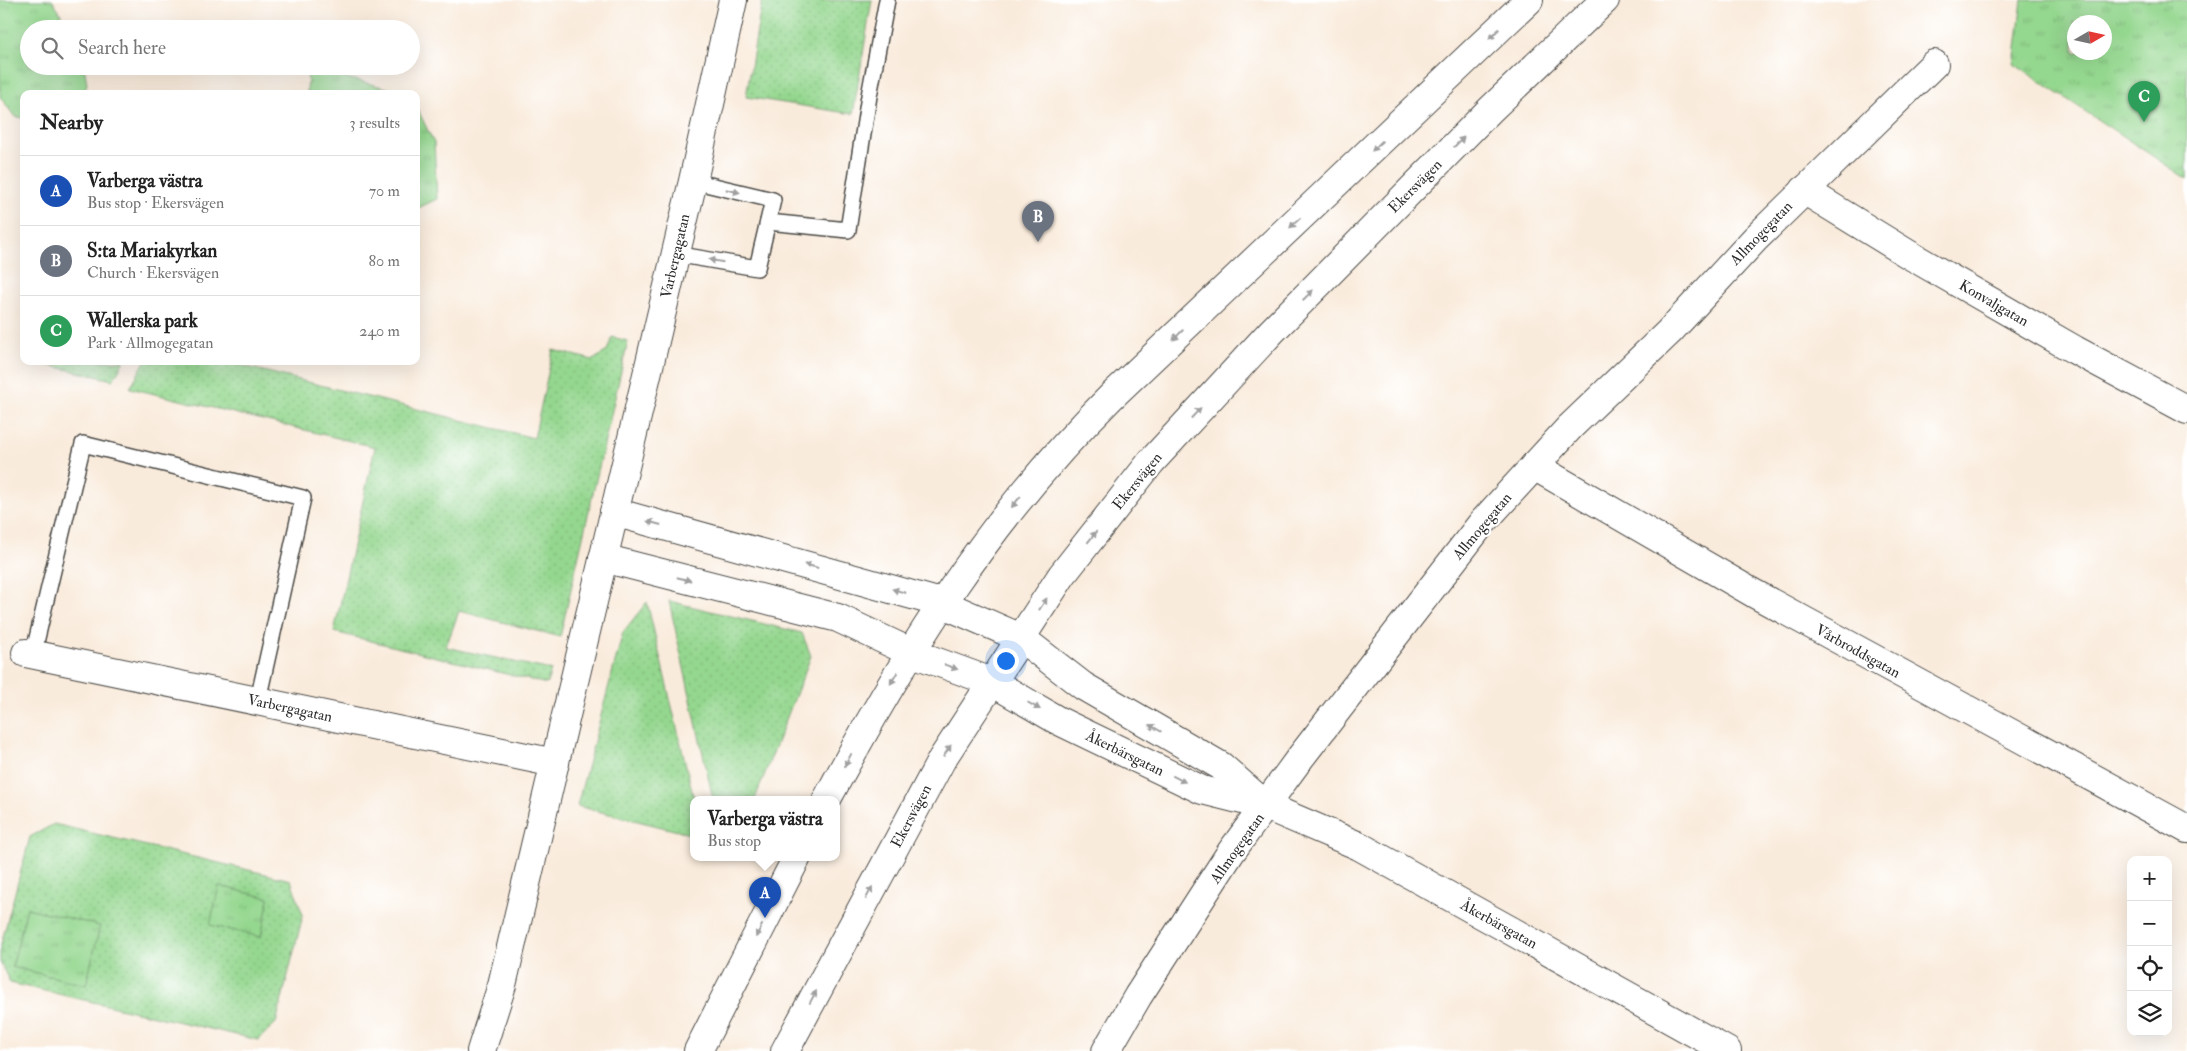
<!DOCTYPE html>
<meta charset="utf-8">
<style>
body{margin:0;font-family:"IM FELL Double Pica",serif;background:#f6f6f6;color:#222}
.controls{position:absolute;right:15px;bottom:15px;display:grid;overflow:hidden;border-radius:10px;box-shadow:0 5px 20px #0002}
.controls button{width:45px;height:45px;display:grid;place-items:center;padding:0;border:0;border-bottom:1px solid #e0e0e0;background:#fff;color:#222;font:25px sans-serif}
.compass{position:absolute;left:2067px;top:15px;width:45px;height:45px;border-radius:50%;background:#fff;box-shadow:0 5px 20px #0002;rotate:81deg}
.you{position:absolute;left:1005px;top:660px;width:18px;height:18px;margin:-12px;border:4px solid #fff;border-radius:50%;background:#1a73e8;box-shadow:0 0 0 8px #1a73e833}
.badge{display:grid;place-items:center;width:32px;height:32px;border-radius:50%;background:#1f6fb2;color:#fff;font-size:16px;font-weight:700}
.pin{position:absolute;translate:-50% -41px;filter:drop-shadow(0 1px 2px #0008)}
.pin::after{content:'';position:absolute;top:26px;width:18px;height:15px;background:inherit;clip-path:polygon(0 0,100% 0,50% 100%)}
.popup{position:absolute;left:690px;top:796px;width:150px;height:65px;box-sizing:border-box;display:grid;place-content:center;border-radius:10px;background:#fff;filter:drop-shadow(0 1px 4px #0005);font-size:16px;white-space:nowrap;color:#767676}
.popup b{font-size:19px;color:#222}
.popup::after{content:'';position:absolute;left:50%;top:100%;margin-left:-10px;border:10px solid transparent;border-top-color:#fff}
.list{margin:0;padding:0;list-style:none}
h2{display:flex;justify-content:space-between;align-items:center;height:65px;margin:0;padding:0 20px;font-size:21px}
h2 small{font-size:16px;font-weight:400;color:#767676}
.list li{display:grid;grid-template-columns:32px 1fr auto;gap:15px;align-items:center;box-sizing:border-box;height:70px;padding:0 20px;border-top:1px solid #e0e0e0}
.list b{display:block;font-size:19px;white-space:nowrap}
.list p{margin:0;font-size:16px;white-space:nowrap;color:#767676}
.list em{font-size:16px;font-style:normal;color:#767676}
.icon{flex:none;width:28px;height:28px;fill:none;stroke:currentColor;stroke-width:2;stroke-linecap:round;stroke-linejoin:round}
.map{position:relative;flex:none;width:2187px;height:1051px;overflow:hidden}
.search{position:absolute;background:#fff;box-shadow:0 5px 20px #0002;left:20px;top:20px;width:400px;height:55px;display:flex;align-items:center;gap:12px;box-sizing:border-box;padding:0 18px;border-radius:28px;color:#767676;font-size:19px}
.panel{position:absolute;background:#fff;box-shadow:0 5px 20px #0002;left:20px;top:90px;width:400px;height:275px;border-radius:10px}
.map>svg:first-child{display:block}
</style>
<div class="map">
<svg width="2187" height="1051" viewBox="0 0 2187 1051">
<defs>
<pattern id="grass-dots" width="8" height="8" patternUnits="userSpaceOnUse" patternTransform="scale(1.25)"><rect width="8" height="8" fill="#94d78f"/><path d="M2 2h.1M6 6h.1" fill="none" stroke="#80b97c" stroke-width="1.8" stroke-linecap="round"/></pattern>
<pattern id="park-tufts" width="24" height="20" patternUnits="userSpaceOnUse" patternTransform="scale(1.25)"><rect width="24" height="20" fill="#94d78f"/><path d="M3 7l-1-3M5 7V3M7 7l1-3M15 17l-1-3M17 17v-4M19 17l1-3" fill="none" stroke="#80b97c"/></pattern>
</defs>
<rect width="100%" height="100%" fill="#fff"/>
<filter id="ink" filterUnits="userSpaceOnUse"><feTurbulence type="fractalNoise" baseFrequency=".02" numOctaves="2"/><feDisplacementMap in="SourceGraphic" scale="10" xChannelSelector="R" yChannelSelector="G"/><feConvolveMatrix kernelMatrix="1 2 1 2 8 2 1 2 1" color-interpolation-filters="sRGB"/></filter>
<filter id="wash" filterUnits="userSpaceOnUse"><feTurbulence type="fractalNoise" baseFrequency=".0096" numOctaves="4" result="noise"/><feDisplacementMap in="SourceGraphic" scale="20" xChannelSelector="R" yChannelSelector="G"/><feGaussianBlur stdDeviation="1.12" result="paint"/><feColorMatrix in="noise" values="0 0 0 0 0 0 0 0 0 0 0 0 0 0 0 0 0 1.4 0 .05"/><feComposite in="paint" operator="in"/></filter>
<g filter="url(#wash)">
<rect width="100%" height="100%" fill="#f9ebdb"/>
<g fill="url(#grass-dots)" stroke="#60815d">
<path d="M762,0H872L853,114L746,97Z"/>
<path d="M612,337L628,341L560,637L459,611L446,647L551,670L547,684L334,632L375,447L130,388L145,361H223L534,438L553,350L593,360L607,351Z"/>
<path d="M50,361H124L113,380L43,364Z"/>
<path d="M669,601L802,633L811,656L755,799H713Z"/>
<path d="M647,602L694,799V835L577,806L623,632Z"/>
<path d="M54,824L291,880L303,915L276,1023L258,1040L10,983L0,962V948L30,837Z"/>
</g>
<g fill="url(#park-tufts)" stroke="#60815d" fill-rule="evenodd">
<path d="M0,0H52L70,29H29V66H84L87,84L83,94H24V118L15,117L0,97Z"/>
<path d="M2022,0H2187V179L2014,64ZM2104,22V52H2074V22Z"/>
<path d="M308,68L410,94H307Z"/>
<path d="M416,106L434,143L437,199L416,209Z"/>
<path d="M219,886L269,898L261,937L210,925Z"/>
<path d="M27,908L100,926L86,985L12,967Z"/>
</g>
</g>
<g filter="url(#ink)">
<g fill="none" stroke-linecap="round" stroke-linejoin="round">
<g stroke="#4a4845" stroke-width="18">
<g id="service">
<path d="M768,222L848,230L869,96L887,0"/>
<path d="M675,254L757,268L773,200L693,181"/>
<path d="M33,655L83,444L303,498L258,700"/>
</g>
</g>
<g stroke="#4a4845" stroke-width="30">
<g id="minor">
<path d="M1804,190L1908,254L2075,350L2187,410"/>
<path d="M1534,466L1755,594L2187,829"/>
<path d="M614,512L941,603"/>
<path d="M603,558L838,618L910,652"/>
<path d="M1021,638L1083,686L1221,766L1263,803"/>
<path d="M26,653L555,763"/>
<path d="M992,682L1057,720L1202,790L1266,806L1359,846L1727,1051"/>
<path d="M481,1051L502,985L693,181L733,0"/>
<path d="M1106,1051L1138,996L1231,852L1300,758L1482,523L1570,427L1669,332L1755,239L1934,64"/>
</g>
</g>
<g stroke="#4a4845" stroke-width="30">
<g id="secondary">
<path d="M941,603L1021,638"/>
<path d="M910,652L992,682"/>
<path d="M827,799C908,648 990,517 1112,396L1529,0"/>
<path d="M698,1051L797,857"/>
<path d="M785,1051L942,759L1062,575L1151,462L1272,331L1490,110L1605,0"/>
</g>
</g>
<use href="#service" stroke="#fff" stroke-width="15"/>
<use href="#minor" stroke="#fff" stroke-width="28"/>
<use href="#secondary" stroke="#fff" stroke-width="28"/>
</g>
<defs><path id="oneway-solid" d="M-6-.8H1V-3.2L6.5 0L1 3.2V.8H-6Z" transform="scale(1.25)"/></defs>
<g fill="#a0a0a0">
<use href="#oneway-solid" transform="translate(1494 34) rotate(136)"/>
<use href="#oneway-solid" transform="translate(1459 142) rotate(-45)"/>
<use href="#oneway-solid" transform="translate(1377 146) rotate(136)"/>
<use href="#oneway-solid" transform="translate(733 191) rotate(13)"/>
<use href="#oneway-solid" transform="translate(1295 223) rotate(137)"/>
<use href="#oneway-solid" transform="translate(716 261) rotate(-170)"/>
<use href="#oneway-solid" transform="translate(1308 295) rotate(-45)"/>
<use href="#oneway-solid" transform="translate(1178 335) rotate(135)"/>
<use href="#oneway-solid" transform="translate(1196 413) rotate(-47)"/>
<use href="#oneway-solid" transform="translate(1016 502) rotate(129)"/>
<use href="#oneway-solid" transform="translate(654 523) rotate(-165)"/>
<use href="#oneway-solid" transform="translate(1092 537) rotate(-52)"/>
<use href="#oneway-solid" transform="translate(811 566) rotate(-165)"/>
<use href="#oneway-solid" transform="translate(684 579) rotate(14)"/>
<use href="#oneway-solid" transform="translate(899 591) rotate(-164)"/>
<use href="#oneway-solid" transform="translate(1043 604) rotate(-57)"/>
<use href="#oneway-solid" transform="translate(951 667) rotate(20)"/>
<use href="#oneway-solid" transform="translate(894 678) rotate(121)"/>
<use href="#oneway-solid" transform="translate(1034 706) rotate(30)"/>
<use href="#oneway-solid" transform="translate(1155 728) rotate(-150)"/>
<use href="#oneway-solid" transform="translate(947 751) rotate(-57)"/>
<use href="#oneway-solid" transform="translate(848 760) rotate(118)"/>
<use href="#oneway-solid" transform="translate(1179 779) rotate(26)"/>
<use href="#oneway-solid" transform="translate(869 893) rotate(-62)"/>
<use href="#oneway-solid" transform="translate(759 931) rotate(117)"/>
<use href="#oneway-solid" transform="translate(813 997) rotate(-62)"/>
</g>
</g>
<g text-anchor="middle" stroke-width="4.5" stroke-linejoin="round" paint-order="stroke">
<g font-size="15" fill="#2b2b2b" stroke="#fff">
<text transform="translate(1415 186) rotate(-45)" y="5">Ekersvägen</text>
<text transform="translate(1761 233) rotate(-46)" y="5">Allmogegatan</text>
<text transform="translate(675 256) rotate(-77)" y="5">Varbergagatan</text>
<text transform="translate(1994 303) rotate(30)" y="5">Konvaljgatan</text>
<text transform="translate(1137 481) rotate(-51)" y="5">Ekersvägen</text>
<text transform="translate(1482 526) rotate(-50)" y="5">Allmogegatan</text>
<text transform="translate(1858 651) rotate(29)" y="5">Vårbroddsgatan</text>
<text transform="translate(290 708) rotate(12)" y="5">Varbergagatan</text>
<text transform="translate(1125 753) rotate(26)" y="5">Åkerbärsgatan</text>
<text transform="translate(911 816) rotate(-62)" y="5">Ekersvägen</text>
<text transform="translate(1237 848) rotate(-55)" y="5">Allmogegatan</text>
<text transform="translate(1499 924) rotate(29)" y="5">Åkerbärsgatan</text>
</g>
</g>
</svg>
<div class="controls">
<button>+</button>
<button>−</button>
<button><svg class="icon" aria-label="locate" viewBox="0 0 24 24"><circle cx="12" cy="12" r="6"/><path d="M12 2v4M12 18v4M2 12h4M18 12h4"/></svg></button>
<button><svg class="icon" aria-label="layers" viewBox="0 0 24 24"><path d="M12 4l9 5-9 5-9-5zM3 14l9 5 9-5"/></svg></button>
</div>
<svg class="compass" viewBox="-18 -18 36 36"><path d="M0-13l5 13h-10z" fill="#e53935"/><path d="M0 13l5-13h-10z" fill="#767676"/></svg>
<div class="you"></div>
<div class="pin badge" style="left:765px;top:918px;background:#1a4fb4">A</div>
<div class="popup"><b>Varberga västra</b>Bus stop</div>
<div class="pin badge" style="left:1038px;top:242px;background:#6b7280">B</div>
<div class="pin badge" style="left:2144px;top:122px;background:#2e9e5b">C</div>
<div class="search"><svg class="icon" aria-label="search" viewBox="0 0 24 24"><circle cx="10" cy="10" r="6"/><path d="M15 15l6 6"/></svg>Search here</div>
<section class="panel">
<h2>Nearby<small>3 results</small></h2>
<ul class="list">
<li><span class="badge" style="background:#1a4fb4">A</span><div><b>Varberga västra</b><p>Bus stop · Ekersvägen</p></div><em>70 m</em></li>
<li><span class="badge" style="background:#6b7280">B</span><div><b>S:ta Mariakyrkan</b><p>Church · Ekersvägen</p></div><em>80 m</em></li>
<li><span class="badge" style="background:#2e9e5b">C</span><div><b>Wallerska park</b><p>Park · Allmogegatan</p></div><em>240 m</em></li>
</ul>
</section>
</div>
